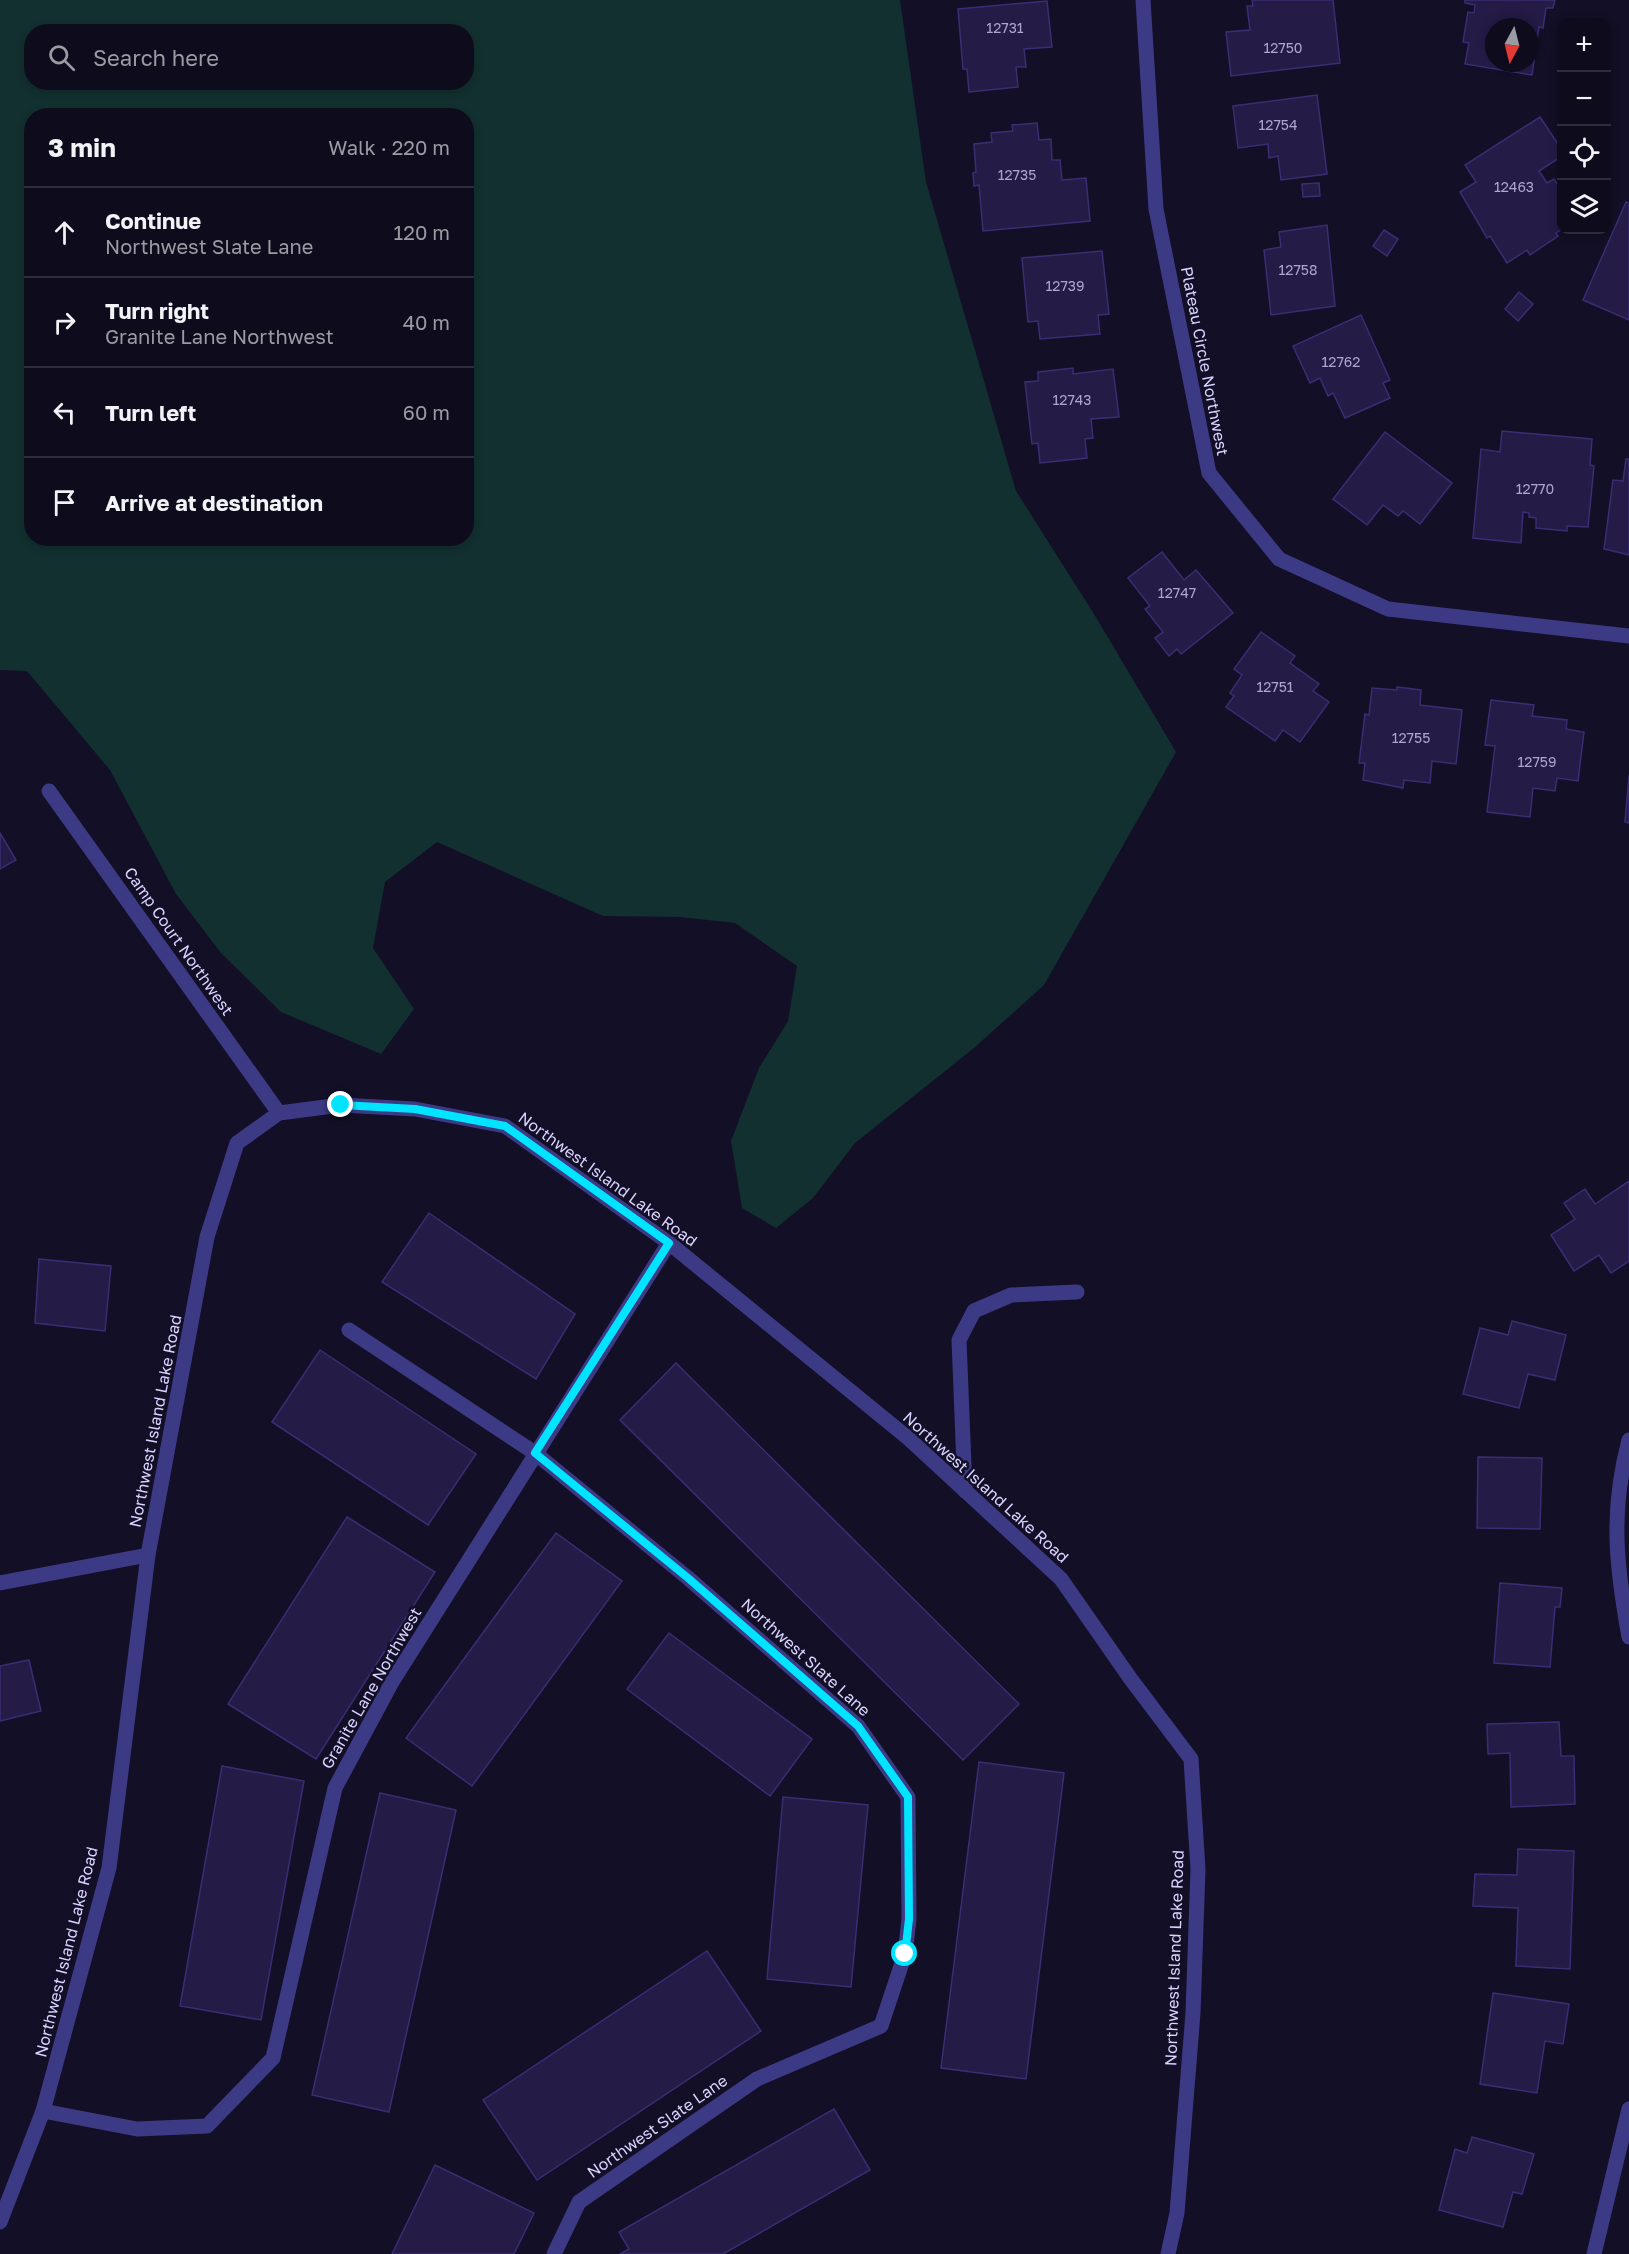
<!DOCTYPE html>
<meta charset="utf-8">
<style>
body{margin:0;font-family:"Golos Text",sans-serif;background:#1c1929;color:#f1f3f6}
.controls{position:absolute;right:18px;top:18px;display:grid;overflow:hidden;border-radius:12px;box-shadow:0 3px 9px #0003}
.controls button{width:54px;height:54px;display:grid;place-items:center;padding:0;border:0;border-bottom:2px solid #2e2b3b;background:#0e0b1c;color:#f1f3f6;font:30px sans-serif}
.compass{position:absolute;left:1485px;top:18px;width:54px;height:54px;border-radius:50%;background:#0e0b1c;box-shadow:0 3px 9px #0003;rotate:187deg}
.stop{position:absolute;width:18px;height:18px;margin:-14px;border:4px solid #00e5ff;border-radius:50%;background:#fff}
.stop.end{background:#00e5ff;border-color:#fff;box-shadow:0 2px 6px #0008}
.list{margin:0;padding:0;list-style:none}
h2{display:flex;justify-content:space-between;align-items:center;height:78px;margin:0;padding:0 24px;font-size:26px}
h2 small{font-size:20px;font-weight:400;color:#9b9ba3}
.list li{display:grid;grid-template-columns:39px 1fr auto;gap:18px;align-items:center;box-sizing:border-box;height:90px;padding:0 24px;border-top:2px solid #2e2b3b}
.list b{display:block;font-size:22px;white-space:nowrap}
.list p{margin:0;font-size:20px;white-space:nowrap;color:#9b9ba3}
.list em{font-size:20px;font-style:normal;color:#9b9ba3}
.icon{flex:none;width:33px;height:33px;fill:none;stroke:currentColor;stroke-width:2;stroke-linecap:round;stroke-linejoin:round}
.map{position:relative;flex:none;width:1629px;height:2254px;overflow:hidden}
.search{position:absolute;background:#0e0b1c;box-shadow:0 3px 9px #0003;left:24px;top:24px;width:450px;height:66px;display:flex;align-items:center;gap:15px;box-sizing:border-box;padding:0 21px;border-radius:24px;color:#9b9ba3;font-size:22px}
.panel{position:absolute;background:#0e0b1c;box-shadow:0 3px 9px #0003;left:24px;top:108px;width:450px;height:438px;border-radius:24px}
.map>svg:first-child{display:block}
</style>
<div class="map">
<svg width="1629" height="2254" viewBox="0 0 1629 2254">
<rect width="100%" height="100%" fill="#130f26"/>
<path fill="#12302f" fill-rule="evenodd" d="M0,0H900L926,182L1016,491L1094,614L1176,752L1044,985L974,1048L855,1143L813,1198L776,1228L742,1208L731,1141L759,1068L788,1021L797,966L735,923L680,917L603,916L437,842L385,882L373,948L414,1009L381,1054L281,1012L221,953L176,894L110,770L27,671L0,670ZM32,32H466V82H32ZM32,116H466V538H32Z"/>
<g fill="#241b47" stroke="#3b2d73" stroke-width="1.5" fill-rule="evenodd">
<path d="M1252,0H1333L1340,63L1231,76L1226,32L1250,30L1247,6H1253Z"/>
<path d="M1465,0H1555L1553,8H1546L1543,28L1539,27L1532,75L1465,64L1469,43L1463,42L1468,12L1474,13L1475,5L1465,3ZM1494,27H1530V63H1494Z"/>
<path d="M1047,1L1052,47L1024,49L1026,67H1016L1018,87L969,92L967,69H963L958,9Z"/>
<path d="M1317,95L1327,174L1281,180L1278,156L1269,158L1268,144L1238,148L1233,106Z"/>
<path d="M1540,117L1562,150V156L1539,171L1547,183L1554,179L1562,191V229L1556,233L1558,236L1530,255L1527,250L1507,263L1490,236L1487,238L1460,192L1476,182L1465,165Z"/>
<path d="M1037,123L1039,140L1051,139L1052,160H1060L1062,180L1086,178L1090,221L983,231L979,185L974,186L973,173L976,172L974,144L992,142L991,133L1013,131L1012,125Z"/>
<path d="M1319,183L1320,196L1303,197L1302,184Z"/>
<path d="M1626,202L1629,203V320L1583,300Z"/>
<path d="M1327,225L1335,306L1271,315L1264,250L1281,247L1279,232Z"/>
<path d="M1384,230L1398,239L1387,256L1373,246Z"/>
<path d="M1102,251L1109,314L1098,315L1100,334L1040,339L1038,321L1028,322L1022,258Z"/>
<path d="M1519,292L1533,304L1518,321L1505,309Z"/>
<path d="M1361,315L1390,380L1383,383L1390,398L1345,418L1333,393L1328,396L1320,378L1310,383L1293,346Z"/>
<path d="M1073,368V374L1113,369L1119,417L1091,419L1093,438L1085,439L1087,458L1040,463L1038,443L1032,444L1025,382L1038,381V372Z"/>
<path d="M1502,431L1592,439L1590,465L1594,466L1588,527L1567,526V531L1536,528V518L1529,517V513L1523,512L1521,543L1473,538L1481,449L1500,452Z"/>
<path d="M1385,432L1452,483L1420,524L1403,511L1398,516L1383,505L1367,525L1333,499Z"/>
<path d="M1626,459H1629V555L1604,549L1613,480L1623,481Z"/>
<path d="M1162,552L1184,580L1196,570L1233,613L1181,654L1177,649L1169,656L1155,638L1163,632L1145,609L1150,606L1128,578Z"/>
<path d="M1261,632L1295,656L1290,663L1319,684L1313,691L1329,702L1300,742L1283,730L1275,741L1226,707L1234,696L1230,693L1242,675L1234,669Z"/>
<path d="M1397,687L1421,690L1420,705L1462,710L1456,764L1432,761L1430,783L1404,780L1403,788L1363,780L1365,763H1359L1365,714L1369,715L1372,688L1397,690Z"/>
<path d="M1491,700L1534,705L1532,716L1567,720L1566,729L1584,732L1578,781L1557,778L1555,791L1533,788L1530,817L1487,812L1495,746L1485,745Z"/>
<path d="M1629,775V823L1625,822Z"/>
<path d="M0,833L16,860L0,869Z"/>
<path d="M1629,1181V1261L1611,1273L1599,1255L1574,1271L1551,1235L1575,1219L1564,1203L1585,1189L1595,1204Z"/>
<path d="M429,1213L575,1314L536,1379L382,1282Z"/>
<path d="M39,1259L111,1266L105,1331L35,1323Z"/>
<path d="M1512,1321L1566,1335L1555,1380L1528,1374L1519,1408L1463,1394L1480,1328L1508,1335Z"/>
<path d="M320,1350L476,1454L428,1525L272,1422Z"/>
<path d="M676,1363L1019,1704L963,1760L620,1420Z"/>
<path d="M1478,1457L1542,1458L1540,1529L1477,1528Z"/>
<path d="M347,1517L435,1572L316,1759L228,1704Z"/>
<path d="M556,1533L622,1581L472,1786L406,1738Z"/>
<path d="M1500,1583L1562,1588L1560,1607H1555L1550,1667L1494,1663Z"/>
<path d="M669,1633L812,1739L770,1796L627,1689Z"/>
<path d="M29,1660L41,1711L0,1721V1666Z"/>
<path d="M1559,1722L1561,1756H1574L1575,1804L1511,1807L1510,1753L1488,1754L1487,1724Z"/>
<path d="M979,1762L1064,1773L1026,2079L941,2068Z"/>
<path d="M222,1766L304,1781L261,2020L180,2006Z"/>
<path d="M380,1793L456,1810L389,2112L312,2095Z"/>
<path d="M783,1797L868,1805L851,1987L767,1979Z"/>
<path d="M1518,1849L1574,1851L1570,1969L1516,1966L1518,1908L1473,1906L1475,1874L1517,1875Z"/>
<path d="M707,1951L761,2031L537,2180L483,2100Z"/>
<path d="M1493,1993L1569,2004L1563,2044L1545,2041L1537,2093L1480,2084Z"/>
<path d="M834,2109L870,2170L723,2254H620L629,2249L619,2232Z"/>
<path d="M1472,2137L1534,2154L1522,2194L1513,2192L1503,2227L1439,2210L1455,2149L1467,2153Z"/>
<path d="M435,2165L534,2213L514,2254H392Z"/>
</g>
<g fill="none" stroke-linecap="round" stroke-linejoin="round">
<path stroke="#3d3a85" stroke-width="15" d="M965,1491L959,1340L974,1311L1011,1295L1077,1292"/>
<g stroke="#3d3a85" stroke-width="15">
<path d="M1143,0L1156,209L1209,473L1279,559L1388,609L1629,636"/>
<path d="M49,791L279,1113"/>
<path d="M349,1330L535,1453L688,1578L858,1726L908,1797L909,1919L905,1954L881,2026L757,2079L579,2202L554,2254"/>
<path d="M1629,1440C1610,1512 1616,1565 1629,1637"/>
<path d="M0,1583L148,1555"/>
<path d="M43,2111L137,2129L207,2126L273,2058L335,1788L392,1682L669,1243"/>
<path d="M0,2222L43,2111L109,1868L148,1555L207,1237L237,1143L279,1113L341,1105L415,1109L505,1126L669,1243L908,1438L1061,1579L1130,1678L1191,1759L1198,1869L1193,2013L1177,2213L1168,2254"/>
<path d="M1594,2254L1629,2109"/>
</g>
</g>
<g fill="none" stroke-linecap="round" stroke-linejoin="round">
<path stroke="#00e5ff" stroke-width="8" d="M341,1105L415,1109L505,1126L669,1243L535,1453L688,1578L858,1726L908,1797L909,1919L905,1954"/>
</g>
<g text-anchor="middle" stroke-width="5" stroke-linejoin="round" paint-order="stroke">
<g font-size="14" fill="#aca6d1">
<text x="1005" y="33">12731</text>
<text x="1283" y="53">12750</text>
<text x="1278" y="130">12754</text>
<text x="1017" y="180">12735</text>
<text x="1514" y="192">12463</text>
<text x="1298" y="275">12758</text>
<text x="1065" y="291">12739</text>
<text x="1341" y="367">12762</text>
<text x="1072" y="405">12743</text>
<text x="1535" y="494">12770</text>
<text x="1177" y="598">12747</text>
<text x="1275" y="692">12751</text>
<text x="1411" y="743">12755</text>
<text x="1537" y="767">12759</text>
</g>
<g font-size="16" fill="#d9d4ff" stroke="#130f26">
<text transform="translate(1205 361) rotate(79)" y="6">Plateau Circle Northwest</text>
<text transform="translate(179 941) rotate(55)" y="6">Camp Court Northwest</text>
<text transform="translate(608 1179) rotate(36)" y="6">Northwest Island Lake Road</text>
<text transform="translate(155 1421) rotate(-79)" y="6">Northwest Island Lake Road</text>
<text transform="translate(986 1487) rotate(42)" y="6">Northwest Island Lake Road</text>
<text transform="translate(806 1657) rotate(42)" y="6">Northwest Slate Lane</text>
<text transform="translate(371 1688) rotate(-60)" y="6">Granite Lane Northwest</text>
<text transform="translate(66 1952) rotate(-76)" y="6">Northwest Island Lake Road</text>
<text transform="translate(1174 1958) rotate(-88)" y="6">Northwest Island Lake Road</text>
<text transform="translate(657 2126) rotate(-35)" y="6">Northwest Slate Lane</text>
</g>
</g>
</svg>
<div class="controls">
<button>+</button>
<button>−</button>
<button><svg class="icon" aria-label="locate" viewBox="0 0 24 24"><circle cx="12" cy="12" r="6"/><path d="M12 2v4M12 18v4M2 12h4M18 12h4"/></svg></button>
<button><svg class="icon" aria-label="layers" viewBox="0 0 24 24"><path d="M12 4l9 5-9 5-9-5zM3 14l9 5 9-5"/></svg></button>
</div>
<svg class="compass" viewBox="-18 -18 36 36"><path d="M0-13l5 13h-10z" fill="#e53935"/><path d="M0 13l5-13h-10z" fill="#9b9ba3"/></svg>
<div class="stop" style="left:905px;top:1954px"></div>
<div class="stop end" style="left:341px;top:1105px"></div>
<div class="search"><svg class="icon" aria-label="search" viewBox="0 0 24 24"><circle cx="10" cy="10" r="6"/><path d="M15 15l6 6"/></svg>Search here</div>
<section class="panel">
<h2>3 min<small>Walk · 220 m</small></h2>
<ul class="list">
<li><svg class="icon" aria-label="ahead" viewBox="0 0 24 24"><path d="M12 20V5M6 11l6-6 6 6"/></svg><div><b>Continue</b><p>Northwest Slate Lane</p></div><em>120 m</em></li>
<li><svg class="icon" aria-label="right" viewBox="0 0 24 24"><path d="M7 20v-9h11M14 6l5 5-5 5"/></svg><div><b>Turn right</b><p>Granite Lane Northwest</p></div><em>40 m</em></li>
<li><svg class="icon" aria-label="left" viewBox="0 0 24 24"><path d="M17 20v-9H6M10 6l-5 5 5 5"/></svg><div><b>Turn left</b></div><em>60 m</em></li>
<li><svg class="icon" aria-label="arrive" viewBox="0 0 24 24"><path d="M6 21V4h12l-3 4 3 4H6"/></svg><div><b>Arrive at destination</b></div></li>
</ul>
</section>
</div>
